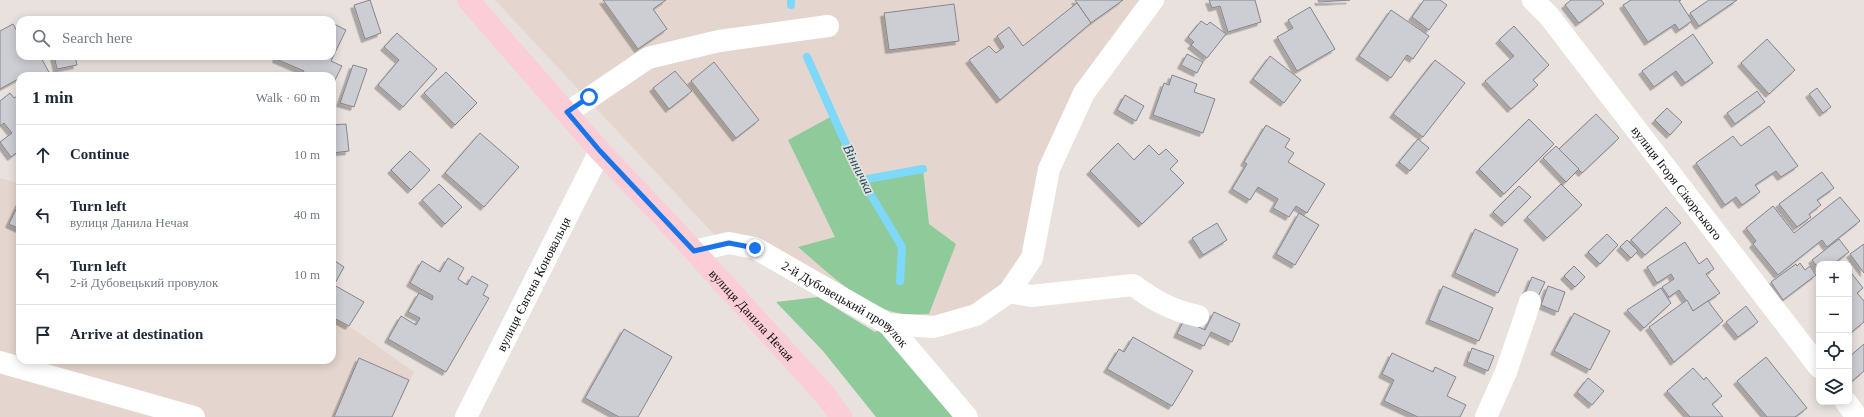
<!DOCTYPE html>
<meta charset="utf-8">
<style>
body{margin:0;font-family:Georgia,serif;background:#f2f2f3;color:#1f2937}
.controls{position:absolute;right:12px;bottom:12px;display:grid;overflow:hidden;border-radius:8px;box-shadow:0 2px 10px #0003}
.controls button{width:36px;height:36px;display:grid;place-items:center;padding:0;border:0;border-bottom:1px solid #e0e1e3;background:#fff;color:#1f2937;font:20px sans-serif}
.stop{position:absolute;width:12px;height:12px;margin:-9px;border:3px solid #1a73e8;border-radius:50%;background:#fff}
.stop.end{background:#1a73e8;border-color:#fff;box-shadow:0 1px 4px #0008}
.list{margin:0;padding:0;list-style:none}
h2{display:flex;justify-content:space-between;align-items:center;height:52px;margin:0;padding:0 16px;font-size:17px}
h2 small{font-size:13px;font-weight:400;color:#747a83}
.list li{display:grid;grid-template-columns:26px 1fr auto;gap:12px;align-items:center;box-sizing:border-box;height:60px;padding:0 16px;border-top:1px solid #e0e1e3}
.list b{display:block;font-size:15px;white-space:nowrap}
.list p{margin:0;font-size:13px;white-space:nowrap;color:#747a83}
.list em{font-size:13px;font-style:normal;color:#747a83}
.icon{flex:none;width:22px;height:22px;fill:none;stroke:currentColor;stroke-width:2;stroke-linecap:round;stroke-linejoin:round}
.map{position:relative;flex:none;width:1864px;height:417px;overflow:hidden}
.search{position:absolute;background:#fff;box-shadow:0 2px 10px #0003;left:16px;top:16px;width:320px;height:44px;display:flex;align-items:center;gap:10px;box-sizing:border-box;padding:0 14px;border-radius:12px;color:#747a83;font-size:15px}
.panel{position:absolute;background:#fff;box-shadow:0 2px 10px #0003;left:16px;top:72px;width:320px;height:292px;border-radius:12px}
.map>svg:first-child{display:block}
</style>
<div class="map">
<svg width="1864" height="417" viewBox="0 0 1864 417">
<defs>
<filter id="shadow"><feDropShadow dx="-3.5" dy="3.5" stdDeviation="0" flood-color="#0004"/></filter>
</defs>
<rect width="100%" height="100%" fill="#e8e1de"/>
<g fill="#e4d6ce">
<path d="M495,0H1152L1084,93L1032,258L976,315L888,324L722,243Z"/>
<path d="M0,178L17,183L20,186V360H332V259L344,267L334,286L364,302L349,326L414,372L392,417H0Z"/>
</g>
<g fill="#8fca9b">
<path d="M834,115L862,180L923,169L929,224L956,244L929,314C921,314 912,315 904,314C866,310 826,271 798,247L835,237L788,140Z"/>
<path d="M818,297L875,332L888,324L967,417H876L823,351L776,302Z"/>
</g>
<g fill="none" stroke-linecap="round" stroke-linejoin="round">
<g stroke="#7dd8f9" stroke-width="8">
<path d="M791,5V0"/>
<path d="M807,57L862,180L902,247L900,281"/>
<path d="M862,180L923,169"/>
</g>
</g>
<g fill="#cdcdd4" stroke="#86858b" filter="url(#shadow)">
<path d="M370,0L381,33L365,39L354,5Z"/>
<path d="M603,0H666L653,9L667,29L638,49Z"/>
<path d="M1075,0H1123L1091,23Z"/>
<path d="M1209,0H1255L1261,22L1228,32L1220,6L1212,8Z"/>
<path d="M1318,0H1350L1319,2Z"/>
<path d="M1424,0H1440L1447,5L1429,30L1412,17Z"/>
<path d="M1571,0H1601L1604,4L1579,23L1565,5Z"/>
<path d="M1631,0H1681L1679,1L1692,21L1679,30L1675,24L1648,42L1623,5Z"/>
<path d="M1709,0H1737L1699,26L1690,13Z"/>
<path d="M1077,3L1091,23L1000,100L969,60L989,46L996,53L1004,47L997,36L1009,27L1023,46Z"/>
<path d="M954,4L959,41L889,50L884,13Z"/>
<path d="M1310,7L1335,49L1297,71L1277,37L1293,28L1288,20Z"/>
<path d="M1391,10L1429,36L1413,59L1407,55L1391,78L1359,56Z"/>
<path d="M1201,21L1207,25L1210,22L1226,34L1207,58L1191,45L1194,42L1188,37Z"/>
<path d="M332,23L346,30L331,61L342,66L332,86V76H301L304,71L276,59L277,56H332Z"/>
<path d="M13,24L18,33L20,32V56H40L50,74L47,76H20V78L0,89V31Z"/>
<path d="M1514,26L1549,65L1533,80L1538,85L1511,109L1485,81L1514,56L1499,40Z"/>
<path d="M397,33L437,69L403,107L378,85L399,60L384,47Z"/>
<path d="M1693,34L1713,63L1685,83L1676,71L1654,87L1642,71Z"/>
<path d="M1767,39L1795,70L1769,94L1741,63Z"/>
<path d="M1187,54L1203,62L1197,73L1181,65Z"/>
<path d="M54,56H75L77,65L57,69Z"/>
<path d="M1270,56L1301,80L1284,103L1253,79Z"/>
<path d="M1435,60L1465,83L1423,137L1393,114Z"/>
<path d="M714,62L759,120L736,138L691,81Z"/>
<path d="M353,65L367,69L354,107L340,103Z"/>
<path d="M675,71L692,91L669,109L653,88Z"/>
<path d="M446,72L477,103L455,125L424,93Z"/>
<path d="M1172,75L1197,84L1194,92L1215,99L1203,133L1153,115L1164,83L1169,85Z"/>
<path d="M1817,88L1831,107L1823,113L1809,94Z"/>
<path d="M1757,91L1765,102L1735,124L1727,113Z"/>
<path d="M10,93L14,98L20,94V150L11,157L0,142L12,133L4,123L0,126V101Z"/>
<path d="M1125,95L1144,106L1136,121L1117,110Z"/>
<path d="M1667,108L1682,122L1670,135L1655,120Z"/>
<path d="M1596,114L1619,138L1582,173L1559,149Z"/>
<path d="M1529,119L1554,144L1504,194L1479,169Z"/>
<path d="M346,124L349,151L332,153V125Z"/>
<path d="M1266,125L1290,139L1285,147L1294,153L1288,162L1325,184L1307,213L1296,206L1289,217L1273,208L1278,199L1258,187L1250,200L1232,189L1247,164L1244,162Z"/>
<path d="M1769,126L1798,166L1781,177L1776,171L1755,185L1760,192L1742,205L1736,197L1725,205L1696,163L1733,136L1741,146Z"/>
<path d="M480,133L519,167L484,207L445,173Z"/>
<path d="M1418,139L1429,148L1410,171L1399,162Z"/>
<path d="M1118,143L1134,160L1149,145L1159,155L1166,149L1178,161L1170,169L1184,183L1142,224L1090,171Z"/>
<path d="M1556,146L1579,169L1566,182L1543,158Z"/>
<path d="M410,151L430,170L411,190L391,170Z"/>
<path d="M1822,172L1834,188L1817,200L1821,205L1809,214L1811,217L1797,227L1779,204Z"/>
<path d="M439,184L462,207L445,224L422,200Z"/>
<path d="M1561,184L1582,205L1547,238L1527,217Z"/>
<path d="M1519,186L1531,197L1505,223L1493,212Z"/>
<path d="M1840,197L1860,221L1827,247L1822,240L1778,275L1753,244L1756,241L1746,228L1773,206L1794,233Z"/>
<path d="M20,201V229L9,224Z"/>
<path d="M1666,207L1681,223L1645,255L1631,240Z"/>
<path d="M1299,213L1319,225L1295,265L1276,254Z"/>
<path d="M1217,223L1227,240L1203,255L1192,238Z"/>
<path d="M1475,229L1518,249L1498,293L1455,273Z"/>
<path d="M1607,234L1618,245L1600,264L1588,252Z"/>
<path d="M1839,239L1849,252L1833,264H1819V269L1812,260Z"/>
<path d="M1627,240L1638,251L1631,258L1620,247Z"/>
<path d="M1685,242L1699,264L1707,258L1714,269L1706,274L1720,293L1693,311L1679,290L1669,297L1662,287L1674,279L1671,274L1657,283L1647,267Z"/>
<path d="M1864,244V273L1850,254Z"/>
<path d="M448,258L464,268L458,279L467,285L472,276L488,285L483,295L489,298L446,372L388,339L401,316L416,325L420,318L408,312L419,293L432,300L433,296L410,283L422,261L440,272Z"/>
<path d="M332,259L344,267L334,285L364,302L349,326L332,317Z"/>
<path d="M1800,263L1805,270L1810,266L1816,275L1783,300L1771,282L1796,264L1797,266Z"/>
<path d="M1574,266L1585,277L1575,287L1564,276Z"/>
<path d="M1849,270L1863,288L1857,293L1864,301V322L1849,334Z"/>
<path d="M1532,277L1545,282L1537,299L1525,294Z"/>
<path d="M1443,286L1493,308L1479,341L1429,320Z"/>
<path d="M1548,286L1565,292L1558,312L1541,305Z"/>
<path d="M1661,288L1671,303L1644,328L1627,310Z"/>
<path d="M1687,300L1693,311L1708,301L1723,321L1674,362L1649,327Z"/>
<path d="M1746,306L1758,322L1738,337L1726,322Z"/>
<path d="M1214,312L1240,324L1232,342L1211,332L1204,346L1177,334L1184,320L1205,330Z"/>
<path d="M1574,313L1610,331L1590,370L1554,351Z"/>
<path d="M624,329L672,357L638,417H619L585,398Z"/>
<path d="M1133,337L1193,371L1172,406L1107,369L1119,349L1124,352Z"/>
<path d="M1864,344V371L1851,382L1849,380V357Z"/>
<path d="M1472,348L1494,356L1488,371L1467,362Z"/>
<path d="M1392,353L1433,372L1435,367L1456,377L1447,396L1466,405L1460,417H1418L1384,401L1394,380L1382,374Z"/>
<path d="M1766,357L1807,408L1795,417H1767L1737,381Z"/>
<path d="M359,358L409,380L392,417H334Z"/>
<path d="M1693,368L1704,380L1706,377L1722,396L1712,404L1723,417H1690L1667,391Z"/>
<path d="M1588,378L1604,391L1592,405L1577,392Z"/>
</g>
<g fill="none" stroke-linecap="round" stroke-linejoin="round">
<g stroke="#fff" stroke-width="22">
<path id="s1" d="M1533,0L1549,16L1819,367"/>
<path d="M567,113L648,58L719,41L828,26"/>
<path id="s2" d="M694,251L729,243L755,248L888,324L967,417"/>
<path d="M1009,292L1031,296L1133,285C1155,301 1171,310 1198,316"/>
<path d="M888,324L934,327L976,315L1009,292L1032,258L1049,169L1084,93L1153,0"/>
<path d="M0,362L194,417"/>
<path d="M1846,402L1857,417"/>
<path id="s3" d="M466,417L600,151"/>
<path d="M1486,417L1506,372L1530,302"/>
</g>
<path stroke="#fbcdd7" stroke-width="22" id="s4" d="M468,0L600,151L673,228L826,396L841,417"/>
</g>
<g fill="none" stroke-linecap="round" stroke-linejoin="round">
<path stroke="#1a73e8" stroke-width="5" d="M589,97L567,112L600,151L694,251L729,243L755,248"/>
</g>
<g text-anchor="middle" stroke-width="3.5" stroke-linejoin="round" paint-order="stroke">
<g font-size="13" fill="#0f0d0c" stroke="#e8e1de">
<text dy="5" stroke="none"><textPath href="#s1" startOffset="233">вулиця Ігоря Сікорського</textPath></text>
<text dy="5" stroke="none"><textPath href="#s3" startOffset="149">вулиця Євгена Коновальця</textPath></text>
<text dy="5" stroke="none"><textPath href="#s2" startOffset="169">2-й Дубовецький провулок</textPath></text>
<text dy="5" stroke="none"><textPath href="#s4" startOffset="424">вулиця Данила Нечая</textPath></text>
</g>
<g font-size="14" font-style="italic" fill="#1a4e5f" stroke="#e8e1de">
<text transform="translate(859 169) rotate(64)" y="5">Вінничка</text>
</g>
</g>
</svg>
<div class="controls">
<button>+</button>
<button>−</button>
<button><svg class="icon" aria-label="locate" viewBox="0 0 24 24"><circle cx="12" cy="12" r="6"/><path d="M12 2v4M12 18v4M2 12h4M18 12h4"/></svg></button>
<button><svg class="icon" aria-label="layers" viewBox="0 0 24 24"><path d="M12 4l9 5-9 5-9-5zM3 14l9 5 9-5"/></svg></button>
</div>
<div class="stop" style="left:589px;top:97px"></div>
<div class="stop end" style="left:755px;top:248px"></div>
<div class="search"><svg class="icon" aria-label="search" viewBox="0 0 24 24"><circle cx="10" cy="10" r="6"/><path d="M15 15l6 6"/></svg>Search here</div>
<section class="panel">
<h2>1 min<small>Walk · 60 m</small></h2>
<ul class="list">
<li><svg class="icon" aria-label="ahead" viewBox="0 0 24 24"><path d="M12 20V5M6 11l6-6 6 6"/></svg><div><b>Continue</b></div><em>10 m</em></li>
<li><svg class="icon" aria-label="left" viewBox="0 0 24 24"><path d="M17 20v-9H6M10 6l-5 5 5 5"/></svg><div><b>Turn left</b><p>вулиця Данила Нечая</p></div><em>40 m</em></li>
<li><svg class="icon" aria-label="left" viewBox="0 0 24 24"><path d="M17 20v-9H6M10 6l-5 5 5 5"/></svg><div><b>Turn left</b><p>2-й Дубовецький провулок</p></div><em>10 m</em></li>
<li><svg class="icon" aria-label="arrive" viewBox="0 0 24 24"><path d="M6 21V4h12l-3 4 3 4H6"/></svg><div><b>Arrive at destination</b></div></li>
</ul>
</section>
</div>
